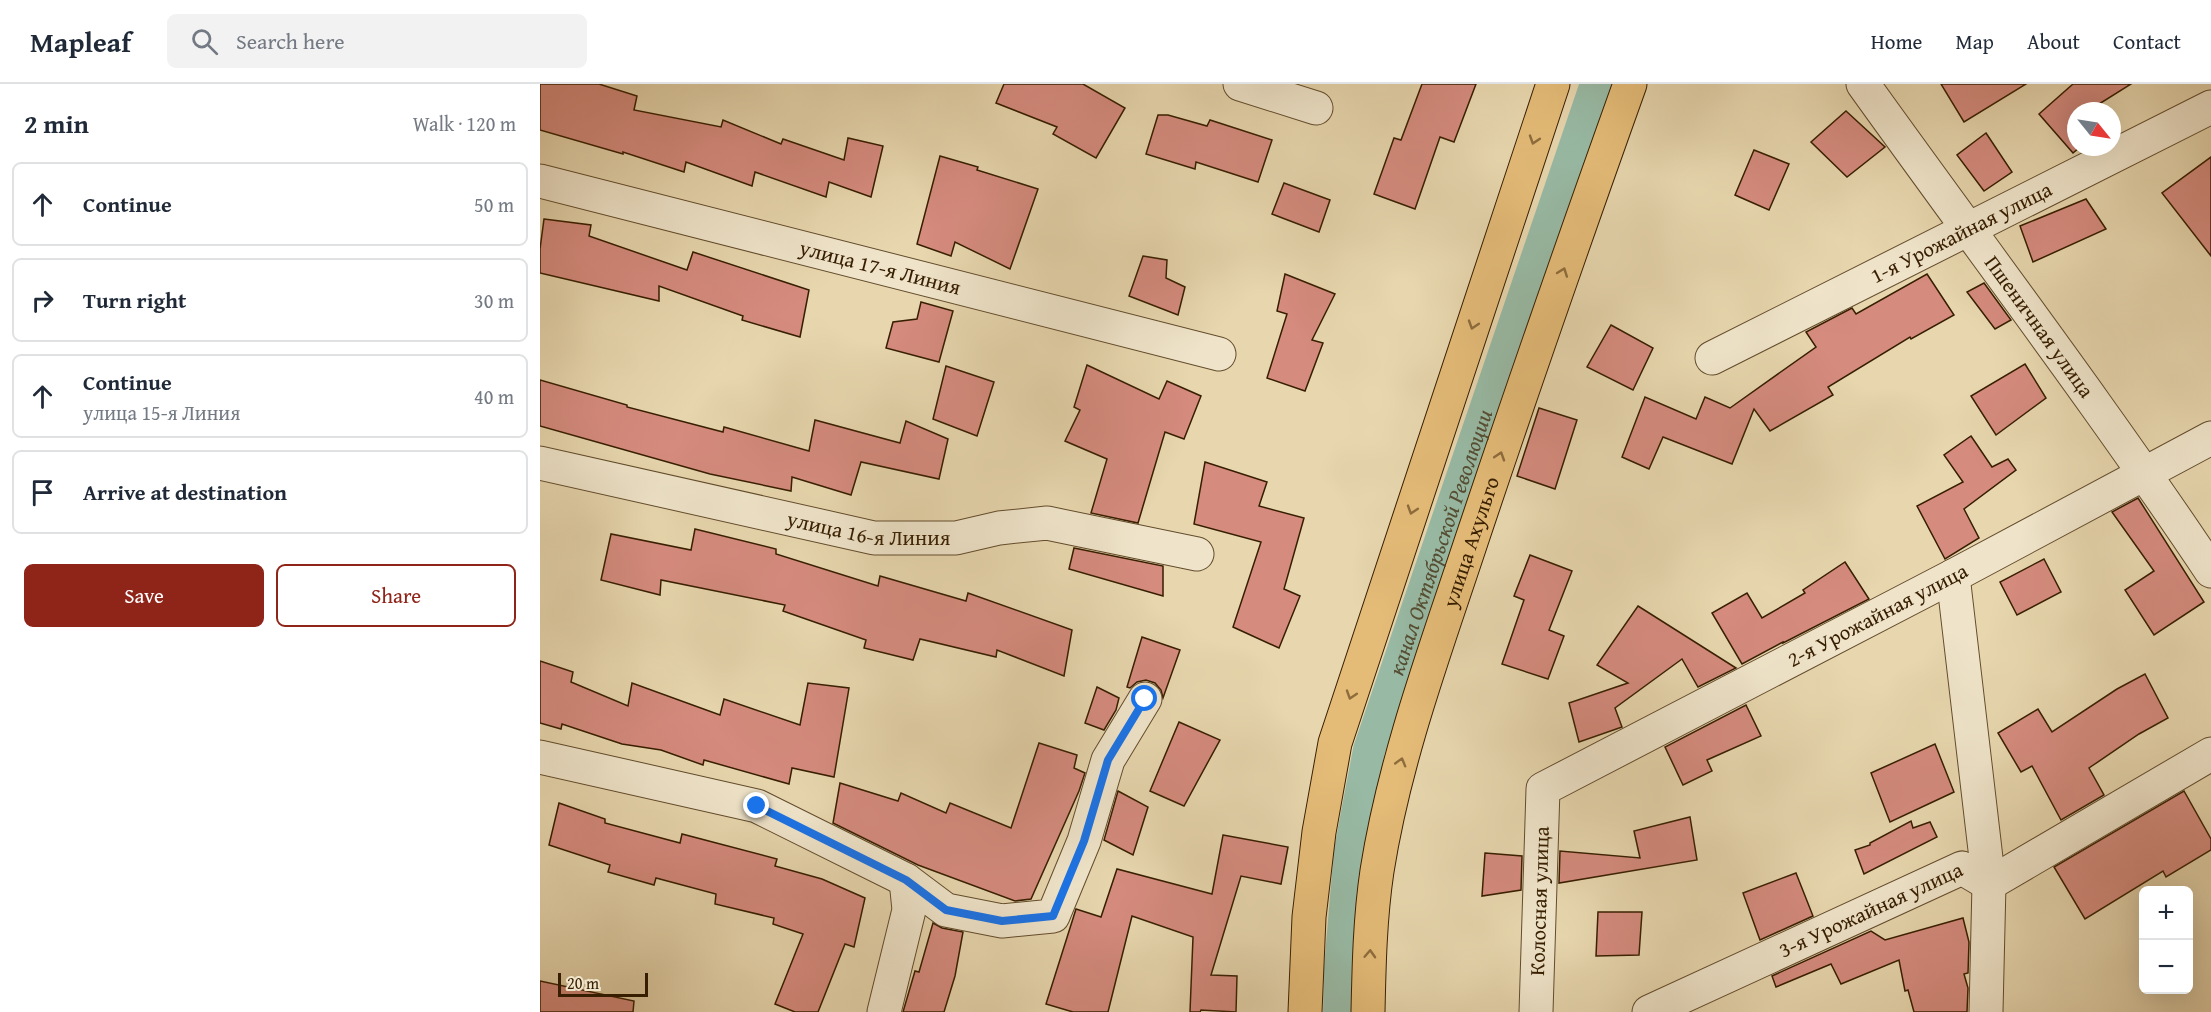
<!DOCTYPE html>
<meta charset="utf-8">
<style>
body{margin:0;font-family:"Gentium Book Plus",serif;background:#f2f2f3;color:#1f2937}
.controls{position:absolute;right:18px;bottom:18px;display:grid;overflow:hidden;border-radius:9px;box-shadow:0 6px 24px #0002}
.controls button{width:54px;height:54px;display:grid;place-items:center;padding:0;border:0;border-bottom:2px solid #e0e1e3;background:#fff;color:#1f2937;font:30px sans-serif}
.compass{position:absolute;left:1527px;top:18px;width:54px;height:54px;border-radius:50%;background:#fff;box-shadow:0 6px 24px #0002;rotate:120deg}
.scale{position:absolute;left:18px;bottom:15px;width:90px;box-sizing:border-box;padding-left:6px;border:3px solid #371e00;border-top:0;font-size:16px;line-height:21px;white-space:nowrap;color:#371e00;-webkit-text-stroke:4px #efe4ca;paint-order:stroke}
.stop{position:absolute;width:18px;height:18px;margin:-14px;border:4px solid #1a73e8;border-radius:50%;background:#fff}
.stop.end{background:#1a73e8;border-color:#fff;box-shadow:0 2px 6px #0008}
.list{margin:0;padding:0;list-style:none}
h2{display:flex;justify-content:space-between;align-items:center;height:78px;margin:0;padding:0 24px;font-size:26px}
h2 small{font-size:20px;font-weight:400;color:#747a83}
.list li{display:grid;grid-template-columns:39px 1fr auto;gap:18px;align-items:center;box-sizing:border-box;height:84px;margin:0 12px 12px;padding:0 12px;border:2px solid #e0e1e3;border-radius:9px}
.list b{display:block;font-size:22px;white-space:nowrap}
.list p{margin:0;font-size:20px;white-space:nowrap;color:#747a83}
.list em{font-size:20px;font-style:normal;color:#747a83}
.actions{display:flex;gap:12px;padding:18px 24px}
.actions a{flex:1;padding:14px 0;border:2px solid #8f2418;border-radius:9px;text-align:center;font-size:21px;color:#8f2418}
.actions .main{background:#8f2418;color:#fff}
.icon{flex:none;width:33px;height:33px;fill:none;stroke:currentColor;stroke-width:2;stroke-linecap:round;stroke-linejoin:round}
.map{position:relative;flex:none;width:1671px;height:928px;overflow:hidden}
header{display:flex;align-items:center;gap:36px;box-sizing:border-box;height:84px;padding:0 30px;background:#fff;border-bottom:2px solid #e0e1e3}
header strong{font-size:28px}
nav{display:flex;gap:33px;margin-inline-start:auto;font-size:21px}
.search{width:420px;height:54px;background:#f2f2f3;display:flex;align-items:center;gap:15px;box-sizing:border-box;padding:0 21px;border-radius:9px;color:#747a83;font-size:22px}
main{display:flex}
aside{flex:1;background:#fff}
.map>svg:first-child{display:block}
</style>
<header>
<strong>Mapleaf</strong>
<div class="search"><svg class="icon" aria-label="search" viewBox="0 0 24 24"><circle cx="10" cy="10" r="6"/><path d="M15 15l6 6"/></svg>Search here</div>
<nav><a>Home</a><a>Map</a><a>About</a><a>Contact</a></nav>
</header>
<main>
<aside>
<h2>2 min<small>Walk · 120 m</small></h2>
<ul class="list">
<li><svg class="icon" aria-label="ahead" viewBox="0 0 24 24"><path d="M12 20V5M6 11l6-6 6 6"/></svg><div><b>Continue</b></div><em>50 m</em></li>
<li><svg class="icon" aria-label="right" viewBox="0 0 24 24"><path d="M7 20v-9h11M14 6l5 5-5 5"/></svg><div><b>Turn right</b></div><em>30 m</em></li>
<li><svg class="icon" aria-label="ahead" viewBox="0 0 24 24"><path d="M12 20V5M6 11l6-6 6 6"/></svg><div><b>Continue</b><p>улица 15-я Линия</p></div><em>40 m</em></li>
<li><svg class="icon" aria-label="arrive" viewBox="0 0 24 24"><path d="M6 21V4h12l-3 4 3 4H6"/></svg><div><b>Arrive at destination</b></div></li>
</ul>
<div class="actions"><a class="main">Save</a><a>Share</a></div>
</aside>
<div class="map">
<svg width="1671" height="928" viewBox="0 0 1671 928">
<rect width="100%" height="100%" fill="#e7d6ae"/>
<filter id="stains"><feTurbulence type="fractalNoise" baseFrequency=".00333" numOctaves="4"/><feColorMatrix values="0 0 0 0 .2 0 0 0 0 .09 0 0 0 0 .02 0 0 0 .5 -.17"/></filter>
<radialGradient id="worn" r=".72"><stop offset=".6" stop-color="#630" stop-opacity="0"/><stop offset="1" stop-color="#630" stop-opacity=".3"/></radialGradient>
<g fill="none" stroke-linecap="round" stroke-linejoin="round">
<path stroke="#98baa5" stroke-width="32" id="s1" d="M799,928L800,884L810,766L829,666L1056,0"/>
</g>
<g fill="#d58b7e" stroke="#371e00" stroke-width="1.5">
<path d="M0,0H59L97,12L94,26L181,43L183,36L241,60L243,55L304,76L308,54L343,62L331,113L289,98L286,113L215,88L212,102L146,78L144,88L83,68V70L0,46Z"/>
<path d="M464,0H543L585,24L556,74L513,50L517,43L456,19Z"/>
<path d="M882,0H936L914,58L900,53L875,125L834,110L854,54L861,56Z"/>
<path d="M1401,0H1486L1424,38Z"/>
<path d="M1533,0H1591L1559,20L1564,27H1536V63H1540L1533,69L1499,30Z"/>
<path d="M1306,27L1345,63L1307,93L1271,58Z"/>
<path d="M618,31H628L667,42L670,36L732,56L718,98L656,78L655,85L606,70Z"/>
<path d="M1446,49L1472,88L1444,107L1417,71Z"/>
<path d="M1214,66L1249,80L1229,126L1195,111Z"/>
<path d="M400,72L438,83L437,86L498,105L470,185L415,158L411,172L377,160Z"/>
<path d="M1671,73V172L1622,109Z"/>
<path d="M744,99L790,116L779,148L732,130Z"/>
<path d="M1546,115L1566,145L1493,178L1480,142Z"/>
<path d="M4,135L51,141L49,152L147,186L153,168L269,206L260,253L202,236L203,232L119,202V217L0,189V165Z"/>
<path d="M603,172L627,176L626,194L645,203L638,231L589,212Z"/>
<path d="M745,190L795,210L772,256L783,259L765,307L727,294L747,230L737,227Z"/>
<path d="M1387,190L1414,231L1371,255L1370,253L1288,303L1293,311L1230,347L1214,325L1192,380L1123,353L1109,385L1082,373L1105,313L1156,335L1165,313L1190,324L1276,263L1266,248L1312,224L1316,230Z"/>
<path d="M1444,199L1471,236L1455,245L1427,208Z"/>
<path d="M381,218L413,227L399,278L346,264L353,238L377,235Z"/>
<path d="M1071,241L1113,264L1093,306L1047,283Z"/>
<path d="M1485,280L1506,314L1456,351L1431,312Z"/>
<path d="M547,281L619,315L627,297L661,312L644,355L625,348L598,439L551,429L567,375L525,357L540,326L534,323Z"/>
<path d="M406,282L454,298L437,352L393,335Z"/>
<path d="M0,296L87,321V323L183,348L184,343L269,367L275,336L360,359L366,337L408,355L399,395L321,378L311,411L252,393L251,407L170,390L0,342Z"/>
<path d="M999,324L1037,336L1015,405L977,392Z"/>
<path d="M1431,352L1452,383L1468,375L1476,386L1424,425L1439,454L1405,475L1377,422L1423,398L1404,371Z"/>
<path d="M665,378L727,398L719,422L764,434L744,505L760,512L739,564L693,543L721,458L654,440Z"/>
<path d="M1598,414L1664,518L1614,551L1585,506L1614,487L1572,428Z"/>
<path d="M155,445L236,465V470L338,502L340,492L426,517L428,509L532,546L524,592L457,566L456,573L380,555L373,576L324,564L326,556L243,527L245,521L121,496L120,511L61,496L71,450L151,466Z"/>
<path d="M534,464L623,482V512L529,485Z"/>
<path d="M990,471L1032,487L1009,546L1024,552L1008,595L962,580L984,516L974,512Z"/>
<path d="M1504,475L1521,508L1477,531L1460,498Z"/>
<path d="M1305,478L1329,515L1243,559V558L1202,580L1172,529L1207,509L1222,534L1265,509L1263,506Z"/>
<path d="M1098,522L1196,584L1158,603L1142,575L1075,624L1082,643L1039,658L1029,619L1088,599L1057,581Z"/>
<path d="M602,553L640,566L623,614L621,606L615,599L606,596L597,598L590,604L587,603Z"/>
<path d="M0,577L33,588L31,598L88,622L92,599L180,631L184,615L260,641L268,599L309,604L294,693L252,684L249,700L164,676L163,681L121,666L82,660L22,640L21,645L0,639Z"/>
<path d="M1605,590L1628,634L1599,650L1549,684L1564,711L1521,736L1492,682L1481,688L1458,649L1498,625L1512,648L1577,605Z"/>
<path d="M557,603L579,614L576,626L564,646L545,639Z"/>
<path d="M1206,621L1221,652L1167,676L1172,687L1143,701L1125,663Z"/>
<path d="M639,638L680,656L644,722L610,707Z"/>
<path d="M499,659L537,671L534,684L545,689L539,707L491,815L475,817L378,781L293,739L300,699L358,717L361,709L406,729L410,719L471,744Z"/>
<path d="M1395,660L1414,708L1350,738L1331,689Z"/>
<path d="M578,707L608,723L593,771L564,756Z"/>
<path d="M1644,707L1671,755V766L1626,793L1623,787L1545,835L1514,783Z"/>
<path d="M19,719L65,735V739L140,759L142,750L237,775L235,782L282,795L325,814L314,863L305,860L278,928H255L235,920L263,850L233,840L234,834L175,820L176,810L116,794L114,801L68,788L70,781L9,761Z"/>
<path d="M1150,733L1157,776L1019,799L1020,767L1100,774L1094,747Z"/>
<path d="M1371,737L1373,744L1390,738L1397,753L1324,790L1315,766L1330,761V759Z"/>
<path d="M683,751L748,763L741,800L701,792L671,891L697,892L696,928L661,926L660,928H650L653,853L592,832L568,928H533L506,920L536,825L561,833L577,785L672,810Z"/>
<path d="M945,769L982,772L981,806L942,812Z"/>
<path d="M1256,789L1273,832L1220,856L1203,809Z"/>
<path d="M1058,828H1102L1099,871L1056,872Z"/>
<path d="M1423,834L1429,858L1428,889L1424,890L1428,904L1427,928H1374L1368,906L1365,907L1359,876L1301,900L1291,880L1236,903L1232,892L1331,847L1345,856Z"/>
<path d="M393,839L402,844L423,848L415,892L404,928H363L375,887L379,888Z"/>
<path d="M0,897L94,917L93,928H0Z"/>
</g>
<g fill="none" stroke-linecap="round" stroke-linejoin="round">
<g stroke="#634c2c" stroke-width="35">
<g id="minor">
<path d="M700,0L776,24"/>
<path id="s2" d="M1323,0C1439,162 1560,321 1671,487"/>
<path id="s3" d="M0,97L679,270"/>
<path id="s4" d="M1172,274L1671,23"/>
<path id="s5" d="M0,379L334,454H416L459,444L507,439L657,470"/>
<path d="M1413,492L1449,800L1446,928"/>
<path d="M0,673L217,722L366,796L406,826L462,837L513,832L544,757L568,676L605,615"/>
<path d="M344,928L369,826L366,796"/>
<path id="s6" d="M996,928L1003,705L1413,492L1671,354"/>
<path id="s7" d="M1109,928L1422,784L1449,800L1671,670"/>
</g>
</g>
<g stroke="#371e00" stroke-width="35">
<g id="major">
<path d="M765,928L769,833L779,748L795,659L1013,0"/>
<path id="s8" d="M828,928C829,881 830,834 837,787C855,673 896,564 932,455C983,303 1036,151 1090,0"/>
</g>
</g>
<use href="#minor" stroke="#efe4ca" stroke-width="33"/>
<use href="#major" stroke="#e4bb77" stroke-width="33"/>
</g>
<defs><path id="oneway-chevron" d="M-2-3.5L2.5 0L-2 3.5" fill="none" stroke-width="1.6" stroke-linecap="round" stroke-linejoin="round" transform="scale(1.5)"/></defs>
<g stroke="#8e6c3c">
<use href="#oneway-chevron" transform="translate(994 56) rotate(108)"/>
<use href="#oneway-chevron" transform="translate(1023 188) rotate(-70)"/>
<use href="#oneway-chevron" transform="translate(933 241) rotate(108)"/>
<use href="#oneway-chevron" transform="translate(960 372) rotate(-72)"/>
<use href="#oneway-chevron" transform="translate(872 426) rotate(108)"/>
<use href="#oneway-chevron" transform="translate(811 611) rotate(108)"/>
<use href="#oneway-chevron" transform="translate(861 678) rotate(-74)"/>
<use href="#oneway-chevron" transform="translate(830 870) rotate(-87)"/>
</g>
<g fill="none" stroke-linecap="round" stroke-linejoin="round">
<path stroke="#1a73e8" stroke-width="8" d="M217,722L366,796L406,826L462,837L513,832L544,757L568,676L605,615"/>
</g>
<g text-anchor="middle" stroke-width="5" stroke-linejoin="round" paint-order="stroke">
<g font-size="21" fill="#371e00" stroke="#efe4ca">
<text dy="7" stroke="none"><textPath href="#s4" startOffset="279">1-я Урожайная улица</textPath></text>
<text dy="7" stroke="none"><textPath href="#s3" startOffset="351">улица 17-я Линия</textPath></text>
<text dy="7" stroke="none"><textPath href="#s2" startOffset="300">Пшеничная улица</textPath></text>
<text dy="7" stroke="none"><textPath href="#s5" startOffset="336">улица 16-я Линия</textPath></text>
<text dy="7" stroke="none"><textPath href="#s8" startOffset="484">улица Ахульго</textPath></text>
<text dy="7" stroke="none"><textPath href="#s6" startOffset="600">2-я Урожайная улица</textPath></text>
<text dy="7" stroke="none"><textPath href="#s6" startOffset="111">Колосная улица</textPath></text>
<text dy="7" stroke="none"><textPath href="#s7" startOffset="244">3-я Урожайная улица</textPath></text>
</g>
<g font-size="22" font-style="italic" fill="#544d32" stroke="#efe4ca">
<text dy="8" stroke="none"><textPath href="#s1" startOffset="484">канал Октябрьской Революции</textPath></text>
</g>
</g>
<rect width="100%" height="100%" filter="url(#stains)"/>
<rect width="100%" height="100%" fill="url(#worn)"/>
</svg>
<div class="controls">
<button>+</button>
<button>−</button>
</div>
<svg class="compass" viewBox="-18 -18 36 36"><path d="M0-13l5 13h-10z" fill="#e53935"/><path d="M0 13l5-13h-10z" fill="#747a83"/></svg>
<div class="scale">20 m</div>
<div class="stop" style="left:605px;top:615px"></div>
<div class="stop end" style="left:217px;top:722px"></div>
</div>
</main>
